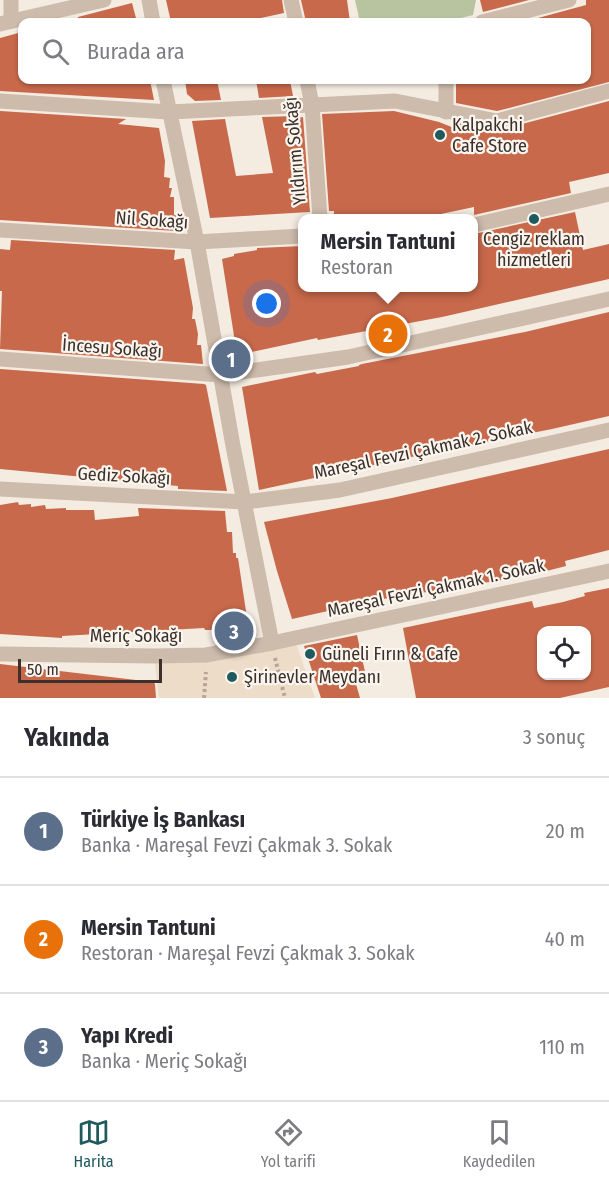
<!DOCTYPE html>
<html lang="tr">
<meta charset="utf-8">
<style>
body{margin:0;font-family:"Fira Sans Condensed",sans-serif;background:#f2f2f3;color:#2b2b33}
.controls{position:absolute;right:18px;bottom:18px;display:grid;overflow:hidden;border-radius:12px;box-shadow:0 2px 4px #0004}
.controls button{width:54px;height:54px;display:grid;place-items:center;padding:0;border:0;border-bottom:2px solid #e1e1e2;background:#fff;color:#2b2b33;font:30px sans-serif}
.scale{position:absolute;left:18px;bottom:15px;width:144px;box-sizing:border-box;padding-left:6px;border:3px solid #3b302b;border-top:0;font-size:16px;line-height:21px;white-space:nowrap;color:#3b302b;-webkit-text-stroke:4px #fbf5ee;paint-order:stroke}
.you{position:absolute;left:267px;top:304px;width:21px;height:21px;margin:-15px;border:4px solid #fff;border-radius:50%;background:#1a73e8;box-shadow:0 0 0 9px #1a73e833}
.badge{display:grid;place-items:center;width:39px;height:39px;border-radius:50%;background:#1f5a5e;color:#fff;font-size:20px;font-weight:700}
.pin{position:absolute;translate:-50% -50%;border:3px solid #fff;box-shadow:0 2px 6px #0006}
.popup{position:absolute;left:298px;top:214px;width:180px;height:78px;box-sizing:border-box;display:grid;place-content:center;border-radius:12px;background:#fff;filter:drop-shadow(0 2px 4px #0005);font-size:20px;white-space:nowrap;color:#7c7c81}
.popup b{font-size:22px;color:#2b2b33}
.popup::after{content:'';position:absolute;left:50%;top:100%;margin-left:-12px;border:12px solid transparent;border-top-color:#fff}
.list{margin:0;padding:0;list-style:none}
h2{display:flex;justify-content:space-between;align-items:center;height:78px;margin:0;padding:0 24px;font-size:26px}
h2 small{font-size:20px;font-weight:400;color:#7c7c81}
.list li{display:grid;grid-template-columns:39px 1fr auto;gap:18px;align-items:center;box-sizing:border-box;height:108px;padding:0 24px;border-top:2px solid #e1e1e2}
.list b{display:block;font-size:22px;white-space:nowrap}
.list p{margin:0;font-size:20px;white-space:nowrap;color:#7c7c81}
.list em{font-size:20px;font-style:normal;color:#7c7c81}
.icon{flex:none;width:33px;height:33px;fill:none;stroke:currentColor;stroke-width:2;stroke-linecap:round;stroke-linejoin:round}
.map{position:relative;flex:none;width:609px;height:698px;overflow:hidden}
.search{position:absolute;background:#fff;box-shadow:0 2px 4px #0004;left:18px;right:18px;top:18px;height:66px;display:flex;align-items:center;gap:15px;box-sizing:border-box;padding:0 21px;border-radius:12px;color:#7c7c81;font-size:22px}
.sheet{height:402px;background:#fff}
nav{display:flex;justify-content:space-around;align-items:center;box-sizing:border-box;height:84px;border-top:2px solid #e1e1e2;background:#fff;font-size:16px;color:#7c7c81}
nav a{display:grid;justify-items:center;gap:3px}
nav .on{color:#1f5a5e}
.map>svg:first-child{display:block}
</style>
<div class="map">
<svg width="609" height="698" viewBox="0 0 609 698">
<rect width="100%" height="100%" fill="#f4ebe1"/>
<path fill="#b8c4a0" d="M355,0H476L473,15L445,22H360Z"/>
<path fill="#ecdcc8" d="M294,638L315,698H159L154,656Z"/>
<g fill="#c8694b" fill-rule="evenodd">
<path d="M166,0H282L284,13L243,22H171Z"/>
<path d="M301,0H347L350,22H306Z"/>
<path d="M480,0H529L483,12Z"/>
<path d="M586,0H609V82L497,111L456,103V80H586V22H539L538,18L586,5Z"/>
<path d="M132,3L137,22H78V17Z"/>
<path d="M22,32V80H150L154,100L0,91V38Z"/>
<path d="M185,80H217L221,100L195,101L187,94Z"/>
<path d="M256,80H290L293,96L259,98Z"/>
<path d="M609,101V173L569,182L571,193L474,215V207L436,215L388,216L387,214H334V211H329L322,114L394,111L439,122L459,130L458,123L499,130Z"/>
<path d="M0,111L126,119L118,124L159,128L165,161L164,177L170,178L169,188H172L170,197H174V215H177V231L0,220Z"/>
<path d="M297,116V118L303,117L310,212L210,218L192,121L225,119L236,176L273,173L262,117Z"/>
<path d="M575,212L583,250L609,244V279L442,317L318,340L317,338L237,355L222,259L234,256V254L257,250V248L303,246V288H474V234Z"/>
<path d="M11,240L175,250L174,260L184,258L193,308L192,319H195L198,334L197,345H201L203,364L0,349L2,291H0V249L10,250Z"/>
<path d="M609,312V416L552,429L411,457L259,490L242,387L315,372L317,374L359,366V365L362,364L525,332Z"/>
<path d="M0,369L204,384L206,385L227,491L178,489V486L0,469Z"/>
<path d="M609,449V550L565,561L566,566L527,576L364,602V603L292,619L277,571L264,522L392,498Z"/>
<path d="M18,502L19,505L31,504V507L45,505L46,509L66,508V510H94L95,520L139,516L138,508L225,511L227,532H232L233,553H236V558H238L247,618L239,630H205L204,628L62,636V638L0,634V505Z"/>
<path d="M609,588V687L560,698H416L403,628L532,601L534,608L563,602L585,596L584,593ZM542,630H586V675H542Z"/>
<path d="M357,635L367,681L356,684L360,698H321L304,646Z"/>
<path d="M0,664L153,682L155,684L156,698H0Z"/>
</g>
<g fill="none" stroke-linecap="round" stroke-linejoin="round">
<g stroke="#b9a596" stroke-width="4" stroke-dasharray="3 3" stroke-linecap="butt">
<path d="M275,658L285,698"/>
<path d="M204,698L206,672"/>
</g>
<g stroke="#cdbbac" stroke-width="15">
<path d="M149,0L153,22"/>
<path d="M0,654L154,656L206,655L272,643L233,446L197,242L163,80"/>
</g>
<g stroke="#cdbbac" stroke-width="15">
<path d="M11,0V21"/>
<path d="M291,0L296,22"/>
<path d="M482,22L569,0"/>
<path d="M307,80L312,105L320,218"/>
<path d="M0,101L169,112L395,101L497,121L609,91"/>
<path d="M446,112V80"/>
<path d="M474,225L609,194"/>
<path d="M0,230L197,242L302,236"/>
<path d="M0,359L221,375L348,357L609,299"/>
<path d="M0,489L245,502L340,490L609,430"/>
<path d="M272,643L609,571"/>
</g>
<path stroke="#cdbbac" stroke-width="15" d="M0,24L104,0"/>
</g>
<g fill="#1f5a5e" stroke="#fbf5ee" stroke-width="2">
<circle cx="440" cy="135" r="6"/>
<circle cx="534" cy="219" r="6"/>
<circle cx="310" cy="654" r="6"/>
<circle cx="232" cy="677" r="6"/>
</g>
<g text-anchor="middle" stroke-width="4.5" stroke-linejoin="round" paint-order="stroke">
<g font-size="18" fill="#3b302b" stroke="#fbf5ee" text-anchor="start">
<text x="452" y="131">Kalpakchi<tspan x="452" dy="21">Cafe Store</tspan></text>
<text x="534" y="245" text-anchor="middle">Cengiz reklam<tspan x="534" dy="21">hizmetleri</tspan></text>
<text x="322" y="660">Güneli Fırın &amp; Cafe</text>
<text x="244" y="683">Şirinevler Meydanı</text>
</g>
<g font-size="18" fill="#3b302b" stroke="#fbf5ee">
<text transform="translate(295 151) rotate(-95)" y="6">Yıldırım Sokağı</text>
<text transform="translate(152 220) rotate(4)" y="6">Nil Sokağı</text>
<text transform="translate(112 348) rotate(4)" y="6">İncesu Sokağı</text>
<text transform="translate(423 450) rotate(-12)" y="6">Mareşal Fevzi Çakmak 2. Sokak</text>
<text transform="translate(124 476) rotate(3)" y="6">Gediz Sokağı</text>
<text transform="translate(436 588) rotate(-12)" y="6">Mareşal Fevzi Çakmak 1. Sokak</text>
<text x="136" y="642">Meriç Sokağı</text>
</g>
</g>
</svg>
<div class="controls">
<button><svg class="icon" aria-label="locate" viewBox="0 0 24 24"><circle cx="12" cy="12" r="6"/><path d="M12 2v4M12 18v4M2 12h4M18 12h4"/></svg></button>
</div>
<div class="scale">50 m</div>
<div class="you"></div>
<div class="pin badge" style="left:231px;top:359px;background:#5c6f8a">1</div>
<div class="pin badge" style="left:388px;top:334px;background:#e8710a">2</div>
<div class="popup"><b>Mersin Tantuni</b>Restoran</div>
<div class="pin badge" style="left:234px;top:631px;background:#5c6f8a">3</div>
<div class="search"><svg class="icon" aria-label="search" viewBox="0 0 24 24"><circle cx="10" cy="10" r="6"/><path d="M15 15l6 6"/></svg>Burada ara</div>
</div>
<section class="sheet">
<h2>Yakında<small>3 sonuç</small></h2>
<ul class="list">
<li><span class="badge" style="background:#5c6f8a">1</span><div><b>Türkiye İş Bankası</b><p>Banka · Mareşal Fevzi Çakmak 3. Sokak</p></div><em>20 m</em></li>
<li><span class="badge" style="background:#e8710a">2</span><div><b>Mersin Tantuni</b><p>Restoran · Mareşal Fevzi Çakmak 3. Sokak</p></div><em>40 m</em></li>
<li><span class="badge" style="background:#5c6f8a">3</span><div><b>Yapı Kredi</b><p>Banka · Meriç Sokağı</p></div><em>110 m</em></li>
</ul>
</section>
<nav>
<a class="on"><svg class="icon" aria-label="map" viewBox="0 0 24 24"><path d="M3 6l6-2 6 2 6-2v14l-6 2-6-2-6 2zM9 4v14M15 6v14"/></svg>Harita</a>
<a><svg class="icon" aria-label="directions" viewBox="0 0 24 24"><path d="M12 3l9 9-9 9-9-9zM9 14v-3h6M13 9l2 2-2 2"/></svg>Yol tarifi</a>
<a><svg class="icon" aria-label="saved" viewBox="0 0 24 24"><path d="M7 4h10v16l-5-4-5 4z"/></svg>Kaydedilen</a>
</nav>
